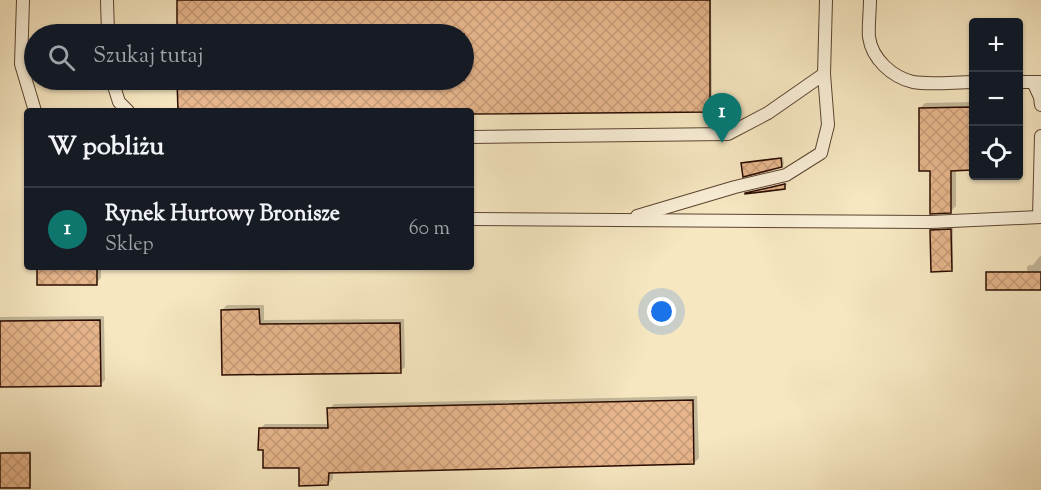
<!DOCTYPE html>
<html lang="pl">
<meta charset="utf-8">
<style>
body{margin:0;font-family:"Sorts Mill Goudy",serif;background:#242831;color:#f1f3f6}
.controls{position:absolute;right:18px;top:18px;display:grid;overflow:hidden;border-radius:6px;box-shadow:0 2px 4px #0004}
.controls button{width:54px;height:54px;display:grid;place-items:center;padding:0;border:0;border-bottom:2px solid #363941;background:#171b24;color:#f1f3f6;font:30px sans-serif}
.you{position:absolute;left:662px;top:312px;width:21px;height:21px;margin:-15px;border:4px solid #fff;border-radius:50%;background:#1a73e8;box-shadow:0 0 0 9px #1a73e833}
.badge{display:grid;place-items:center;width:39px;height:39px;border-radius:50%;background:#0f766e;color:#fff;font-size:20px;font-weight:700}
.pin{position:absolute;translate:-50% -50px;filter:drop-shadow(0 2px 3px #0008)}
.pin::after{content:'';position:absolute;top:32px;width:21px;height:18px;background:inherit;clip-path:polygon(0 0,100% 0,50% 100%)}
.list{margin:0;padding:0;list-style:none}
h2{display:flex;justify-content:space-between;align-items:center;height:78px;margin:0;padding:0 24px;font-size:26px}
h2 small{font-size:20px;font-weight:400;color:#9ea1a6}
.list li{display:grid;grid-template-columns:39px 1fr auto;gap:18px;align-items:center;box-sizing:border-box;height:84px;padding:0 24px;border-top:2px solid #363941}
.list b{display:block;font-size:22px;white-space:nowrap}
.list p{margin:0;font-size:20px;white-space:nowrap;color:#9ea1a6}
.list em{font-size:20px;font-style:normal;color:#9ea1a6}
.icon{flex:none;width:33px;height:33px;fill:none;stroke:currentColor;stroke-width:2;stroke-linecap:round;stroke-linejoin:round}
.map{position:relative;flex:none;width:1041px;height:490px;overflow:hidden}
.search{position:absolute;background:#171b24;box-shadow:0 2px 4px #0004;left:24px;top:24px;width:450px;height:66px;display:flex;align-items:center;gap:15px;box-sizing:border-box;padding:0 21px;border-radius:33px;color:#9ea1a6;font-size:22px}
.panel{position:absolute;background:#171b24;box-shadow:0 2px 4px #0004;left:24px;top:108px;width:450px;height:162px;border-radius:6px}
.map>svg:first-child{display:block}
</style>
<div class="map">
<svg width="1041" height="490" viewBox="0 0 1041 490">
<defs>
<pattern id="building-cross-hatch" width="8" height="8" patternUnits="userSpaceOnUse" patternTransform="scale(1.5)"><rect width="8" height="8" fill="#e7b68c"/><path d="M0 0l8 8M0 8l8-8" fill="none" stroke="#c69b77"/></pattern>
</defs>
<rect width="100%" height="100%" fill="#f6e7c1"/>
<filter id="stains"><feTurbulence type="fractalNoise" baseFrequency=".00333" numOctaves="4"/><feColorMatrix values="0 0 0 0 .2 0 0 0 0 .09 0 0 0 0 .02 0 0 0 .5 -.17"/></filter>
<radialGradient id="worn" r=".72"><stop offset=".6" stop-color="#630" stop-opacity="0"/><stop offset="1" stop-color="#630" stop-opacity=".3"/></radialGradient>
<g fill="#0003">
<path d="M178,0H711L712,108L710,110L471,112V111H179V80H464V34H179Z"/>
<path d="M974,102V166L971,169H956V206L951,211L931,169L920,108L925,103Z"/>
<path d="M783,157L784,164L782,166L743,164L745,162Z"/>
<path d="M786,183L787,185L784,187L749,192Z"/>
<path d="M953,228V268L951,270L932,231L934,229Z"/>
<path d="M1041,255V288L988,273L990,271H1027V267L1029,265H1033Z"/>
<path d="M38,267H101V278L96,283Z"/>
<path d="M227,305H264V320L404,319L405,367L400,371L224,373L222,310Z"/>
<path d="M104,316L105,380L100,385L0,386V317Z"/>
<path d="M697,396L699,458L694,463L333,471V479L328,484L301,467L264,448L260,429L265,424H329V409L334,404Z"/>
<path d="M31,451V484L29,486L0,487V454L3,452Z"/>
</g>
<g fill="url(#building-cross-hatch)" stroke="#290c00" stroke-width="1.5">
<path d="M177,0H710V112L471,114V111H178L177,80H464V34H177Z"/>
<path d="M971,107L972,170L951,171V213L930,214V171H919V108Z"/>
<path d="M781,158L782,167L743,177L741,163Z"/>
<path d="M785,184V189L745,194V193Z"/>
<path d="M951,229L952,271L931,272L930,230Z"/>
<rect x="37" y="267" width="60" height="18"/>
<rect x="986" y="272" width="55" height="18"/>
<path d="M259,309L260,324L400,323L401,373L222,375L221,310Z"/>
<path d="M100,320L101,386L0,387V321Z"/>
<path d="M693,400L694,464L329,473L328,485L299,486V468H263V450H258L259,428H328L327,408Z"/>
<rect x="0" y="453" width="30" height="35"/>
</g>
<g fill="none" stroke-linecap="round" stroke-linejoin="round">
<g stroke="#5c4330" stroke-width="14">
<g id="lane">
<path d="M23,0L21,64L35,111"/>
<path d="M107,0L108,34"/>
<path d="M870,0C870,12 868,26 869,37C872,59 892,77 913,82C930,85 955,82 974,82"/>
<path d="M112,80L119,102L128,111"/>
<path d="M1018,82H1040"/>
<path d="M1033,82L1040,97L1041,105"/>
<path d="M471,137L728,134L768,113L824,74L826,0"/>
<path d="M637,216L735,187L786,175L821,153L828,125L824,74"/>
<path d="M1039,217L1041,136"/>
<path d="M471,219L930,222L1041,217"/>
</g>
</g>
<use href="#lane" stroke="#f9efd7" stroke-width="12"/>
</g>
<rect width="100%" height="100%" filter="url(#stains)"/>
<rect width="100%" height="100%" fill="url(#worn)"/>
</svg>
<div class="controls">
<button>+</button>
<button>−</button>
<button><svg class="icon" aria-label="locate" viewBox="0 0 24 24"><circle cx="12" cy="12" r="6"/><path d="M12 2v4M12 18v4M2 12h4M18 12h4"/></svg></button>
</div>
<div class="you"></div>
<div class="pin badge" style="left:722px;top:143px">1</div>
<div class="search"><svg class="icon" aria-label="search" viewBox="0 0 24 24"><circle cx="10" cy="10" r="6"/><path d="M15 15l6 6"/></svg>Szukaj tutaj</div>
<section class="panel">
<h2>W pobliżu<small></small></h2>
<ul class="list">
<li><span class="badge">1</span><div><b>Rynek Hurtowy Bronisze</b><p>Sklep</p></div><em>60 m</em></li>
</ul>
</section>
</div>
